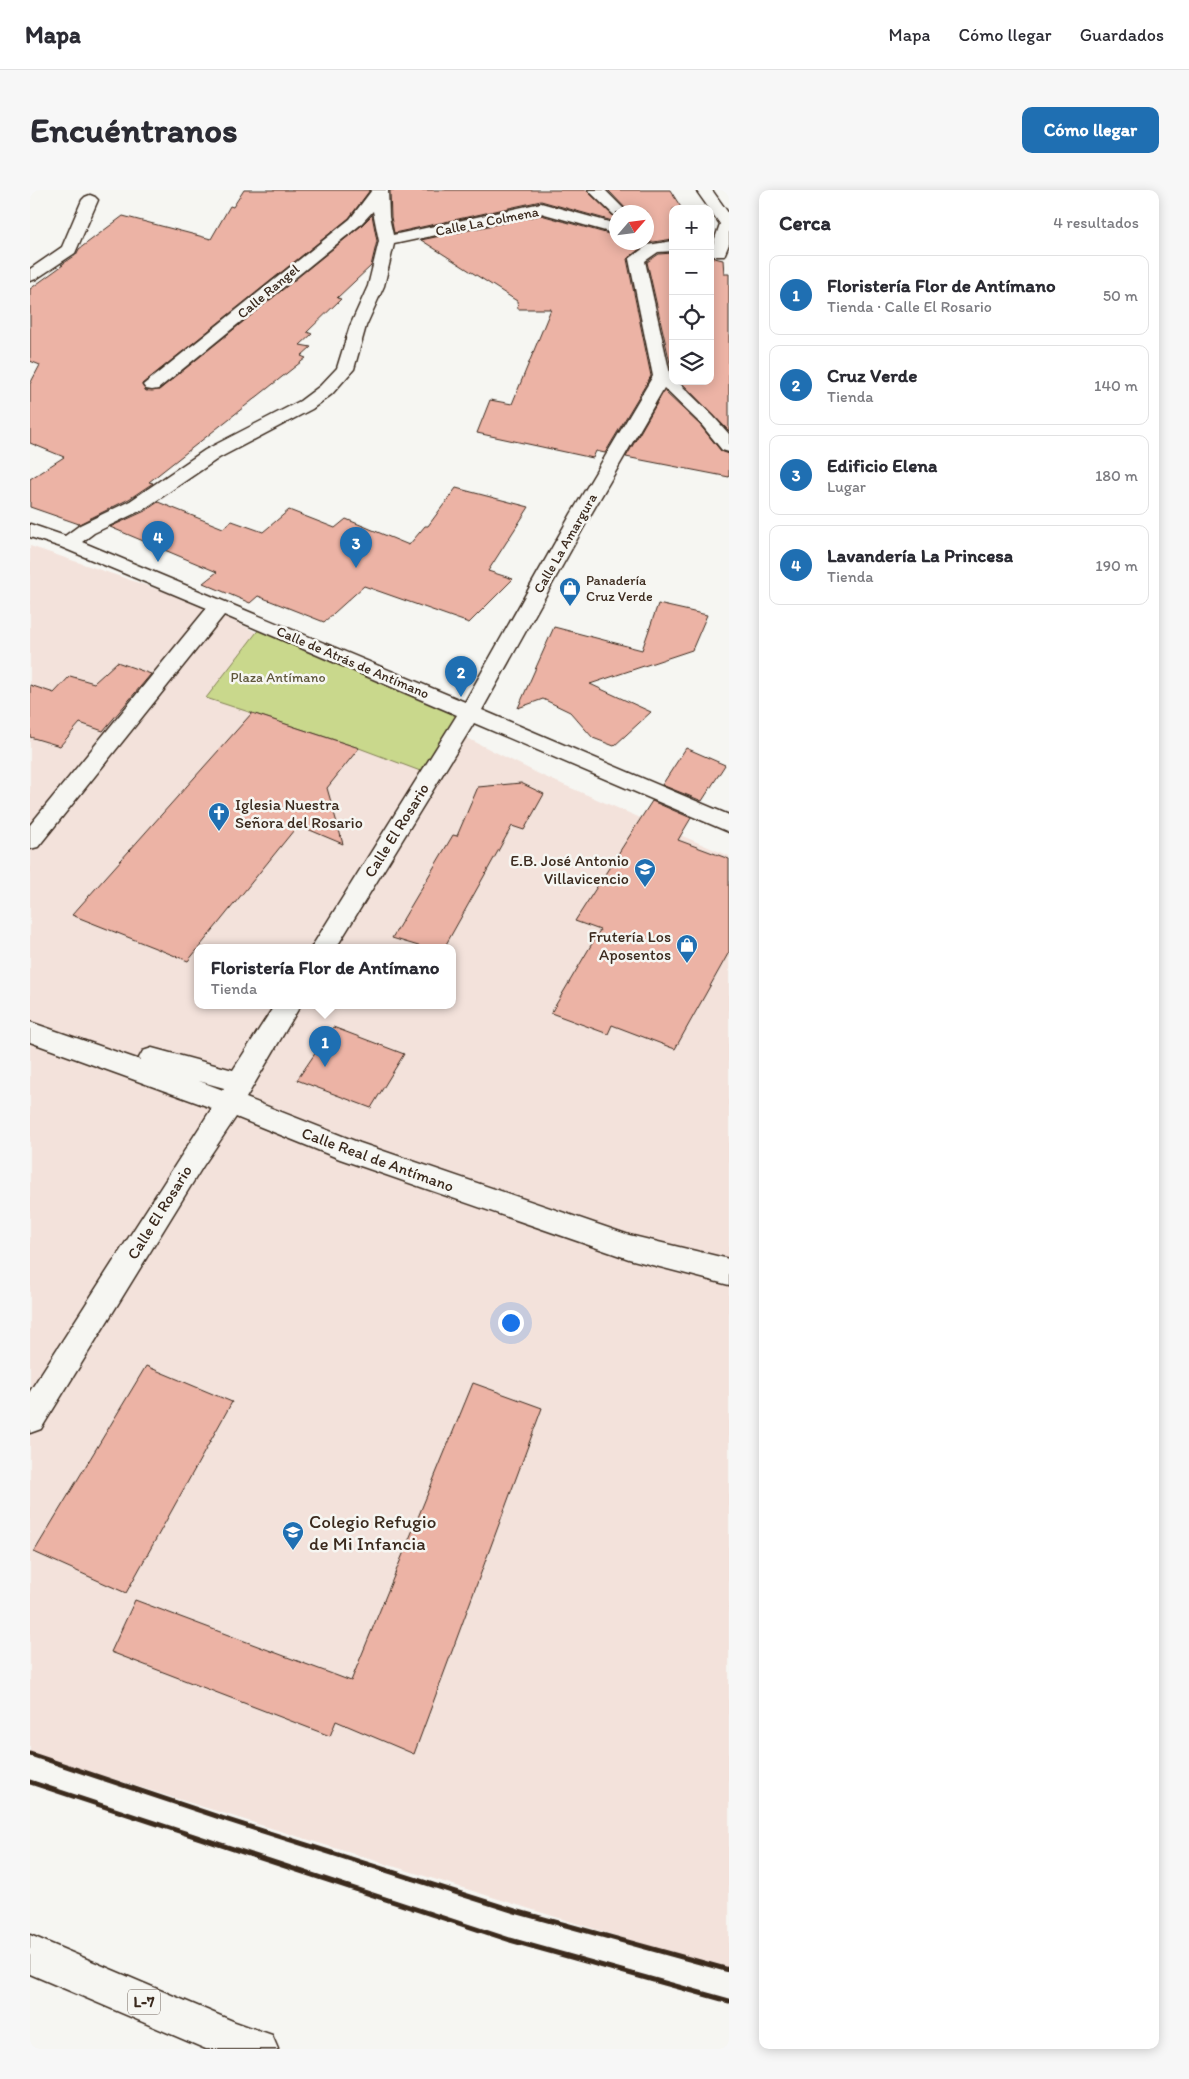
<!DOCTYPE html>
<html lang="es">
<meta charset="utf-8">
<style>
body{margin:0;font-family:Itim,sans-serif;background:#f7f7f7;color:#2b2b33}
.controls{position:absolute;right:15px;top:15px;display:grid;overflow:hidden;border-radius:10px;box-shadow:0 2px 12px #0003}
.controls button{width:45px;height:45px;display:grid;place-items:center;padding:0;border:0;border-bottom:1px solid #e1e1e2;background:#fff;color:#2b2b33;font:25px sans-serif}
.compass{position:absolute;left:579px;top:15px;width:45px;height:45px;border-radius:50%;background:#fff;box-shadow:0 2px 12px #0003;rotate:62deg}
.you{position:absolute;left:480px;top:1132px;width:18px;height:18px;margin:-12px;border:4px solid #fff;border-radius:50%;background:#1a73e8;box-shadow:0 0 0 8px #1a73e833}
.badge{display:grid;place-items:center;width:32px;height:32px;border-radius:50%;background:#1f6fb2;color:#fff;font-size:16px;font-weight:700}
.pin{position:absolute;translate:-50% -41px;filter:drop-shadow(0 1px 2px #0008)}
.pin::after{content:'';position:absolute;top:26px;width:18px;height:15px;background:inherit;clip-path:polygon(0 0,100% 0,50% 100%)}
.popup{position:absolute;left:164px;top:754px;width:262px;height:65px;box-sizing:border-box;display:grid;place-content:center;border-radius:10px;background:#fff;filter:drop-shadow(0 1px 4px #0005);font-size:16px;white-space:nowrap;color:#7c7c81}
.popup b{font-size:19px;color:#2b2b33}
.popup::after{content:'';position:absolute;left:50%;top:100%;margin-left:-10px;border:10px solid transparent;border-top-color:#fff}
.list{margin:0;padding:0;list-style:none}
h2{display:flex;justify-content:space-between;align-items:center;height:65px;margin:0;padding:0 20px;font-size:21px}
h2 small{font-size:16px;font-weight:400;color:#7c7c81}
.list li{display:grid;grid-template-columns:32px 1fr auto;gap:15px;align-items:center;box-sizing:border-box;height:80px;margin:0 10px 10px;padding:0 10px;border:1px solid #e1e1e2;border-radius:10px}
.list b{display:block;font-size:19px;white-space:nowrap}
.list p{margin:0;font-size:16px;white-space:nowrap;color:#7c7c81}
.list em{font-size:16px;font-style:normal;color:#7c7c81}
.icon{flex:none;width:28px;height:28px;fill:none;stroke:currentColor;stroke-width:2;stroke-linecap:round;stroke-linejoin:round}
.map{position:relative;flex:none;width:699px;height:1859px;overflow:hidden;border-radius:10px}
header{display:flex;align-items:center;gap:30px;box-sizing:border-box;height:70px;padding:0 25px;background:#fff;border-bottom:1px solid #e1e1e2}
header strong{font-size:24px}
nav{display:flex;gap:28px;margin-inline-start:auto;font-size:18px}
.intro{display:flex;align-items:center;justify-content:space-between;box-sizing:border-box;height:120px;padding:0 30px}
h1{margin:0;font-size:35px}
.button{padding:12px 22px;border-radius:10px;background:#1f6fb2;color:#fff;font-size:18px;font-weight:700}
main{display:flex;gap:30px;padding:0 30px}
aside{flex:1;background:#fff;border-radius:10px;box-shadow:0 2px 12px #0003}
.map>svg:first-child{display:block}
</style>
<header>
<strong>Mapa</strong>
<nav><a>Mapa</a><a>Cómo llegar</a><a>Guardados</a></nav>
</header>
<div class="intro"><h1>Encuéntranos</h1><a class="button">Cómo llegar</a></div>
<main>
<div class="map">
<svg width="699" height="1859" viewBox="0 0 699 1859">
<rect width="100%" height="100%" fill="#f6f6f2"/>
<filter id="ink" filterUnits="userSpaceOnUse"><feTurbulence type="fractalNoise" baseFrequency=".02" numOctaves="2"/><feDisplacementMap in="SourceGraphic" scale="10" xChannelSelector="R" yChannelSelector="G"/><feConvolveMatrix kernelMatrix="1 2 1 2 8 2 1 2 1" color-interpolation-filters="sRGB"/></filter>
<g filter="url(#ink)">
<path fill="#f3e2db" fill-rule="evenodd" d="M0,356L168,413L513,586L699,666V1781L0,1563ZM168,758H422V816H168Z"/>
<path fill="#c9d88c" stroke="#828155" d="M233,434L440,522L401,585L329,558L176,508Z"/>
<g fill="#ecb3a5" stroke="#3b2a1e">
<path d="M214,0H340L319,28L112,194L116,201L129,200L331,36L342,25L347,51L341,76L307,108L311,109L277,142L282,144L270,155L281,157L271,166L276,168L119,292L123,293L99,309L49,334L0,317V289L34,267L0,253V194L10,175L0,171V99L33,75H31L46,65L49,59L93,26L181,49L200,16L203,17Z"/>
<path d="M360,0H556L583,26L586,28V32L511,11L364,43L361,27Z"/>
<path d="M578,0H640L652,19H643V49L617,53L597,69L621,186L575,263L566,261L563,268L447,243L460,210L482,214L521,119H488L487,111L391,50L511,25L586,46V52H616V22H599Z"/>
<path d="M643,63V186L617,72L629,64Z"/>
<path d="M680,67L693,70L694,84H699V241L650,191H680Z"/>
<path d="M634,201L670,235L691,261L699,264V287L596,267Z"/>
<path d="M426,298L499,317L458,381L483,389L439,433L334,396L294,432L228,406L220,413L173,393L187,382L80,337L115,321L128,312L193,338L202,331L233,342L259,320L305,338L316,329L379,355L395,336H398Z"/>
<path d="M628,414L677,425L662,460L560,494L621,522L584,556L563,548L540,522L513,509L488,518L524,437L612,460Z"/>
<path d="M87,472L121,484L73,541L50,533L30,556L0,547V495L24,503L40,486L64,493Z"/>
<path d="M222,523L329,558L297,598L313,654L268,635L158,771L42,725Z"/>
<path d="M656,558L695,575L672,611L632,595Z"/>
<path d="M491,593L514,604L494,640L482,636L414,758H395L362,748L423,645L427,646L448,597Z"/>
<path d="M622,611L661,628L648,650L699,669V762L645,859L582,835L578,844L521,823L570,740L545,731Z"/>
<path d="M303,837L374,864L341,918L267,890Z"/>
<path d="M116,1176L202,1212L96,1403L4,1362Z"/>
<path d="M443,1193L512,1218L384,1564L306,1531L300,1546L81,1462L105,1410L321,1491Z"/>
</g>
<g fill="none" stroke-linecap="round" stroke-linejoin="round">
<g stroke="#3b2a1e" stroke-width="3">
<g id="minor">
<path d="M342,0H358L359,27L363,45L511,13L586,34V44L511,23L364,54L354,96L336,136L324,179L302,204L282,219L189,268L114,319L64,343L52,352L435,512L541,324L623,186L599,69L618,55L643,51V61L628,62L615,71L640,184L643,191H647L683,226L699,244V262L692,260L671,234L634,198L561,324L452,520L699,625V642L444,533L306,758H281L427,525L194,425L8,657L0,659V635L177,418L31,357L0,347V334L35,346L50,335L100,311L175,260L270,211L290,196L307,178L320,136L338,96L349,51L343,21L330,35L128,199L122,200L116,199L113,195L320,29Z"/>
<path d="M558,0H575L597,22H586V26L584,25Z"/>
<path d="M666,0H682L699,24V54L694,66H682L680,63L690,34Z"/>
<path d="M60,5L65,7L68,10L45,63L6,89L0,91V79L32,57L52,10L55,7Z"/>
<path d="M244,816H270L216,908L330,953L599,1045L699,1069V1095L599,1069L310,969L206,927L173,976L11,1239L0,1243V1201L182,918L0,852V832L110,870L109,868L113,861L122,858L203,880ZM169,891L194,898L193,900Z"/>
</g>
</g>
<g stroke="#3b2a1e" stroke-width="3">
<path id="highway" d="M0,1745L205,1832L242,1845L248,1859H176L0,1784Z"/>
</g>
<use href="#minor" fill="#f6f6f2" fill-rule="evenodd"/>
<use href="#highway" fill="#f6f6f2" fill-rule="evenodd"/>
<g stroke="#3b2a1e" stroke-width="5">
<path d="M0,1564L198,1630L485,1721L699,1780"/>
<path d="M0,1592L480,1750L699,1811"/>
</g>
</g>
</g>
<defs>
<g id="shop-pin" transform="scale(1.125)"><path d="M0 17L-7.5 6A9.5 9.5 0 1 1 7.5 6Z" fill="#1f6fb2" stroke="#f6f6f2"/><path d="M-5-2.5h2.3a2.7 3.5 0 0 1 5.4 0H5L5.5 6h-11ZM-1.5-2.5h3a1.5 2.3 0 0 0-3 0Z" fill="#fff"/></g>
<g id="church-pin" transform="scale(1.125)"><path d="M0 17L-7.5 6A9.5 9.5 0 1 1 7.5 6Z" fill="#1f6fb2" stroke="#f6f6f2"/><path d="M-1.2-6h2.4v3.5h3.3v2.4h-3.3V6h-2.4V-.1h-3.3v-2.4h3.3Z" fill="#fff"/></g>
<g id="school-pin" transform="scale(1.125)"><path d="M0 17L-7.5 6A9.5 9.5 0 1 1 7.5 6Z" fill="#1f6fb2" stroke="#f6f6f2"/><path d="M0-5L7-2L0 1L-7-2ZM-4 1L0 2.5L4 1V4Q0 6-4 4Z" fill="#fff"/></g>
</defs>
<g fill-rule="evenodd">
<use href="#shop-pin" x="540" y="398"/>
<use href="#church-pin" x="189" y="623"/>
<use href="#school-pin" x="615" y="679"/>
<use href="#shop-pin" x="657" y="755"/>
<use href="#school-pin" x="263" y="1342"/>
</g>
<g text-anchor="middle" stroke-width="5" stroke-linejoin="round" paint-order="stroke">
<g font-size="14" fill="#3b2a1e" stroke="#f6f6f2">
<text transform="translate(457 31) rotate(-11)" y="5">Calle La Colmena</text>
<text transform="translate(238 101) rotate(-40)" y="5">Calle Rangel</text>
<text transform="translate(535 353) rotate(-60)" y="5">Calle La Amargura</text>
<text transform="translate(323 472) rotate(23)" y="5">Calle de Atrás de Antímano</text>
</g>
<g font-size="14" fill="#3b2a1e" stroke="#f6f6f2" text-anchor="start">
<text x="556" y="395">Panadería<tspan x="556" dy="16">Cruz Verde</tspan></text>
</g>
<g font-size="14" fill="#5e563a" stroke="#f6f6f2">
<text x="248" y="492">Plaza Antímano</text>
</g>
<rect fill="#f6f6f2" stroke="#73675e" stroke-width="1" x="98" y="1799.5" width="32" height="25" rx="4"/>
<g font-size="15" font-weight="bold" fill="#3b2a1e">
<text x="114" y="1817">L-7</text>
</g>
<g font-size="16" fill="#3b2a1e" stroke="#f6f6f2" text-anchor="end">
<text x="205" y="620" text-anchor="start">Iglesia Nuestra<tspan x="205" dy="18">Señora del Rosario</tspan></text>
<text x="599" y="676">E.B. José Antonio<tspan x="599" dy="18">Villavicencio</tspan></text>
<text x="641" y="752">Frutería Los<tspan x="641" dy="18">Aposentos</tspan></text>
</g>
<g font-size="16" fill="#3b2a1e" stroke="#f6f6f2">
<text transform="translate(366 640) rotate(-58)" y="6">Calle El Rosario</text>
<text transform="translate(348 969) rotate(20)" y="6">Calle Real de Antímano</text>
<text transform="translate(129 1022) rotate(-58)" y="6">Calle El Rosario</text>
</g>
<g font-size="19" fill="#3b2a1e" stroke="#f6f6f2" text-anchor="start">
<text x="279" y="1338">Colegio Refugio<tspan x="279" dy="22">de Mi Infancia</tspan></text>
</g>
</g>
</svg>
<div class="controls">
<button>+</button>
<button>−</button>
<button><svg class="icon" aria-label="locate" viewBox="0 0 24 24"><circle cx="12" cy="12" r="6"/><path d="M12 2v4M12 18v4M2 12h4M18 12h4"/></svg></button>
<button><svg class="icon" aria-label="layers" viewBox="0 0 24 24"><path d="M12 4l9 5-9 5-9-5zM3 14l9 5 9-5"/></svg></button>
</div>
<svg class="compass" viewBox="-18 -18 36 36"><path d="M0-13l5 13h-10z" fill="#e53935"/><path d="M0 13l5-13h-10z" fill="#7c7c81"/></svg>
<div class="you"></div>
<div class="pin badge" style="left:295px;top:877px">1</div>
<div class="popup"><b>Floristería Flor de Antímano</b>Tienda</div>
<div class="pin badge" style="left:431px;top:507px">2</div>
<div class="pin badge" style="left:326px;top:378px">3</div>
<div class="pin badge" style="left:128px;top:372px">4</div>
</div>
<aside>
<h2>Cerca<small>4 resultados</small></h2>
<ul class="list">
<li><span class="badge">1</span><div><b>Floristería Flor de Antímano</b><p>Tienda · Calle El Rosario</p></div><em>50 m</em></li>
<li><span class="badge">2</span><div><b>Cruz Verde</b><p>Tienda</p></div><em>140 m</em></li>
<li><span class="badge">3</span><div><b>Edificio Elena</b><p>Lugar</p></div><em>180 m</em></li>
<li><span class="badge">4</span><div><b>Lavandería La Princesa</b><p>Tienda</p></div><em>190 m</em></li>
</ul>
</aside>
</main>
